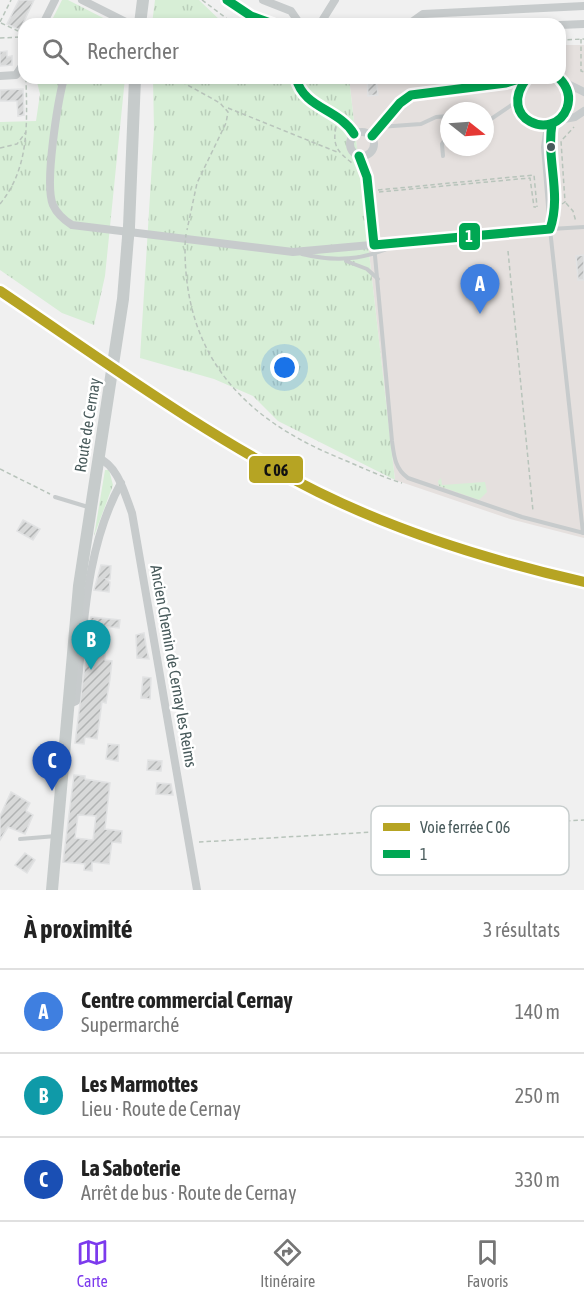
<!DOCTYPE html>
<html lang="fr">
<meta charset="utf-8">
<style>
body{margin:0;font-family:"Asap Condensed",sans-serif;background:#f6f6f6;color:#222}
.compass{position:absolute;left:440px;top:102px;width:54px;height:54px;border-radius:50%;background:#fff;box-shadow:0 3px 9px #0003;rotate:107deg}
.you{position:absolute;left:285px;top:368px;width:21px;height:21px;margin:-15px;border:4px solid #fff;border-radius:50%;background:#1a73e8;box-shadow:0 0 0 9px #1a73e833}
.badge{display:grid;place-items:center;width:39px;height:39px;border-radius:50%;background:#7c3aed;color:#fff;font-size:20px;font-weight:700}
.pin{position:absolute;translate:-50% -50px;filter:drop-shadow(0 2px 3px #0008)}
.pin::after{content:'';position:absolute;top:32px;width:21px;height:18px;background:inherit;clip-path:polygon(0 0,100% 0,50% 100%)}
.list{margin:0;padding:0;list-style:none}
h2{display:flex;justify-content:space-between;align-items:center;height:78px;margin:0;padding:0 24px;font-size:26px}
h2 small{font-size:20px;font-weight:400;color:#767676}
.list li{display:grid;grid-template-columns:39px 1fr auto;gap:18px;align-items:center;box-sizing:border-box;height:84px;padding:0 24px;border-top:2px solid #e0e0e0}
.list b{display:block;font-size:22px;white-space:nowrap}
.list p{margin:0;font-size:20px;white-space:nowrap;color:#767676}
.list em{font-size:20px;font-style:normal;color:#767676}
.icon{flex:none;width:33px;height:33px;fill:none;stroke:currentColor;stroke-width:2;stroke-linecap:round;stroke-linejoin:round}
.map{position:relative;flex:none;width:584px;height:890px;overflow:hidden}
.search{position:absolute;background:#fff;box-shadow:0 3px 9px #0003;left:18px;right:18px;top:18px;height:66px;display:flex;align-items:center;gap:15px;box-sizing:border-box;padding:0 21px;border-radius:18px;color:#767676;font-size:22px}
.sheet{height:330px;background:#fff}
nav{display:flex;justify-content:space-around;align-items:center;box-sizing:border-box;height:84px;border-top:2px solid #e0e0e0;background:#fff;font-size:16px;color:#767676}
nav a{display:grid;justify-items:center;gap:3px}
nav .on{color:#7c3aed}
.map>svg:first-child{display:block}
</style>
<div class="map">
<svg width="584" height="890" viewBox="0 0 584 890">
<defs>
<pattern id="grass-tufts" width="24" height="20" patternUnits="userSpaceOnUse" patternTransform="scale(1.5)"><rect width="24" height="20" fill="#d7eed6"/><path d="M3 7l-1-3M5 7V3M7 7l1-3M15 17l-1-3M17 17v-4M19 17l1-3" fill="none" stroke="#baceba"/></pattern>
<pattern id="building-hatch" width="6" height="6" patternUnits="userSpaceOnUse" patternTransform="scale(1.5)"><rect width="6" height="6" fill="#d8d9d9"/><path d="M-1 1l2-2M0 6l6-6M5 7l2-2" fill="none" stroke="#b1b3b3"/></pattern>
</defs>
<rect width="100%" height="100%" fill="#f0f0f0"/>
<path fill="#e5e0de" fill-rule="evenodd" d="M560,45H584V538L510,519L395,480L349,78H560ZM449,111H485V147H449Z"/>
<g fill="url(#grass-tufts)">
<path d="M62,0H68L115,24H50Z"/>
<path d="M155,0H199L224,24H152Z"/>
<path d="M36,78H125L105,276L94,325L62,313L0,270V122L36,121L40,94Z"/>
<path d="M153,78H349L395,480L278,421L253,396L214,379L140,358L154,130Z"/>
<path d="M105,470H109L113,485L94,536Z"/>
<path d="M441,478L442,485L485,482L487,492L479,500L439,486L438,481Z"/>
</g>
<g fill="url(#building-hatch)" stroke="#e1e2e3" stroke-width="1.5" fill-rule="evenodd">
<path d="M19,0H34L20,30L7,24Z"/>
<path d="M7,51V57L12,56V65L0,66V52Z"/>
<path d="M367,78H376L378,95L368,96Z"/>
<path d="M23,89L24,115L18,116L17,101H0V90Z"/>
<path d="M584,255V280H578L576,256Z"/>
<path d="M23,520L40,529L33,540L17,531Z"/>
<path d="M101,565L111,566L110,579H106L110,582L109,592L94,590Z"/>
<path d="M91,617L120,620L119,628L101,626L99,646L105,647V660L112,661L110,679L106,703L102,702L97,739L85,737L84,744L75,743Z"/>
<path d="M144,633L147,651L149,659L137,658L136,635Z"/>
<path d="M143,677L151,678L150,699L141,698Z"/>
<path d="M108,744L119,745L118,761L106,759Z"/>
<path d="M148,760L162,761L161,771L147,770Z"/>
<path d="M74,775L85,776V779L110,783L105,829L122,831L121,843L112,842L109,864L92,862V871L84,870L85,864L63,862ZM78,815L96,816L93,840L75,838Z"/>
<path d="M157,783L171,784L173,795L156,794Z"/>
<path d="M11,792L30,803L26,811L33,815L25,834L8,827L0,840V816Z"/>
<path d="M25,853L35,860L27,873L15,865Z"/>
</g>
<g fill="none" stroke-linecap="round" stroke-linejoin="round">
<g stroke="#b8c4bb" stroke-width="1.5" stroke-dasharray="4.5 3" stroke-linecap="butt">
<path d="M202,0L234,24"/>
<path d="M0,22L11,0"/>
<path d="M1,23L18,31"/>
<path d="M333,23L400,21"/>
<path d="M0,38L22,37"/>
<path d="M581,39V71L584,72"/>
<path d="M560,40L584,39"/>
<path d="M175,78L220,103L228,112L226,123L197,183L187,230"/>
<path d="M228,108L337,152"/>
<path d="M336,127C332,146 338,152 352,163"/>
<path d="M0,148L17,144L26,132"/>
<path d="M378,190L534,175L537,207"/>
<path d="M379,192L530,178L534,207H536"/>
<path d="M566,203L573,211L576,222"/>
<path d="M0,204C30,167 27,123 26,78"/>
<path d="M562,204L565,202L561,141L574,127"/>
<path d="M185,249C185,356 243,418 337,457C359,466 379,476 402,483"/>
<path d="M508,251L533,511"/>
<path d="M0,469L50,494"/>
<path d="M199,842L584,820"/>
</g>
<g stroke="#c7cbcc" stroke-width="4">
<path d="M485,117L491,119L516,102"/>
<path d="M546,125L543,147L550,229L583,533"/>
<path d="M485,126L491,119"/>
<path d="M379,127L421,124L436,117L449,116"/>
<path d="M372,136L400,103L411,95L506,83L523,78"/>
<path d="M443,156L442,144L449,134"/>
<path d="M550,228C566,195 542,158 552,124"/>
<path d="M551,229L584,227"/>
<path d="M374,245L392,441C394,456 395,469 408,478L522,517L584,533"/>
<path d="M302,254C335,262 363,260 394,246"/>
<path d="M346,261L367,269L378,279"/>
<path d="M55,497L88,507"/>
<path d="M20,839L56,836"/>
</g>
<g stroke="#c7cbcc" stroke-width="8">
<path d="M82,0L130,24"/>
<path d="M227,0L251,16L273,24"/>
<path d="M263,0L291,11L300,24"/>
<path d="M43,24L55,0"/>
<path d="M320,24L335,0"/>
<path d="M409,24L423,14L584,6"/>
<path d="M560,25L584,24"/>
<path d="M0,76L16,75L24,63"/>
<path d="M64,78C58,101 44,184 53,205C57,214 64,220 72,225L293,252L550,229"/>
<path d="M296,78C300,115 341,102 354,134"/>
<path d="M527,78C487,112 563,151 569,103C570,93 566,84 559,78"/>
<path d="M566,83L584,92"/>
<path d="M559,120L575,117L584,111"/>
<circle cx="362" cy="144" r="12"/>
<path d="M359,156L367,177L374,245"/>
<path d="M98,458C118,465 125,495 132,513L197,890"/>
<path d="M67,705L76,701C84,628 85,548 121,483"/>
</g>
<g stroke="#c6cbcb" stroke-width="12">
<path d="M140,24L143,0"/>
<path d="M129,227L135,78"/>
<path d="M52,890L79,586L123,299L128,237"/>
</g>
<path stroke="#b8c4bb" stroke-width="1.5" stroke-dasharray="4.5 3" stroke-linecap="butt" d="M185,245L186,234"/>
<path stroke="#c6cbcb" stroke-width="12" d="M128,237L129,227"/>
<g stroke="#fff" stroke-width="14">
<g id="bus-1">
<path d="M227,0L251,16L273,24"/>
<path d="M296,78C304,109 338,108 354,134"/>
<path d="M527,78C495,119 554,143 567,108C571,96 567,86 559,78"/>
<path d="M372,136L400,103L411,95L506,83L523,78"/>
<path d="M359,156L367,177L374,245L550,229C562,194 546,160 552,124"/>
</g>
</g>
<use href="#bus-1" stroke="#00a753" stroke-width="9"/>
<g stroke="#fff" stroke-width="15">
<path id="rail-1" d="M0,291C104,361 206,436 318,492C403,534 492,561 584,582"/>
</g>
<use href="#rail-1" stroke="#b6a423" stroke-width="10"/>
</g>
<circle fill="#485a5b" stroke="#fff" stroke-width="2" cx="551" cy="147" r="5"/>
<g text-anchor="middle" stroke-width="5" stroke-linejoin="round" paint-order="stroke">
<g font-size="16" fill="#485a5b" stroke="#fff">
<text transform="translate(87 425) rotate(-81)" y="6">Route de Cernay</text>
<text transform="translate(174 666) rotate(80)" y="6">Ancien Chemin de Cernay les Reims</text>
</g>
</g>
<rect x="371" y="806" width="198" height="69" rx="9" fill="#fff" stroke="#c8cece" stroke-width="1.5"/>
<rect x="383" y="823" width="27" height="8" fill="#b6a423"/>
<rect x="383" y="850" width="27" height="8" fill="#00a753"/>
<g font-size="16" fill="#485a5b">
<text x="420" y="833">Voie ferrée C 06</text>
<text x="420" y="860">1</text>
</g>
<g stroke="#fff" stroke-width="2">
<rect x="458" y="222" width="23" height="29" rx="6" fill="#00a753"/>
<rect x="248" y="455" width="56" height="29" rx="6" fill="#b6a423"/>
</g>
<g font-size="16" text-anchor="middle" font-weight="bold" fill="#fff">
<text x="469" y="242">1</text>
</g>
<g font-size="16" text-anchor="middle" font-weight="bold" fill="#111">
<text x="276" y="476">C 06</text>
</g>
</svg>
<svg class="compass" viewBox="-18 -18 36 36"><path d="M0-13l5 13h-10z" fill="#e53935"/><path d="M0 13l5-13h-10z" fill="#767676"/></svg>
<div class="you"></div>
<div class="pin badge" style="left:480px;top:314px;background:#3f7fe0">A</div>
<div class="pin badge" style="left:91px;top:670px;background:#0f9aa8">B</div>
<div class="pin badge" style="left:52px;top:791px;background:#1a4fb4">C</div>
<div class="search"><svg class="icon" aria-label="search" viewBox="0 0 24 24"><circle cx="10" cy="10" r="6"/><path d="M15 15l6 6"/></svg>Rechercher</div>
</div>
<section class="sheet">
<h2>À proximité<small>3 résultats</small></h2>
<ul class="list">
<li><span class="badge" style="background:#3f7fe0">A</span><div><b>Centre commercial Cernay</b><p>Supermarché</p></div><em>140 m</em></li>
<li><span class="badge" style="background:#0f9aa8">B</span><div><b>Les Marmottes</b><p>Lieu · Route de Cernay</p></div><em>250 m</em></li>
<li><span class="badge" style="background:#1a4fb4">C</span><div><b>La Saboterie</b><p>Arrêt de bus · Route de Cernay</p></div><em>330 m</em></li>
</ul>
</section>
<nav>
<a class="on"><svg class="icon" aria-label="map" viewBox="0 0 24 24"><path d="M3 6l6-2 6 2 6-2v14l-6 2-6-2-6 2zM9 4v14M15 6v14"/></svg>Carte</a>
<a><svg class="icon" aria-label="directions" viewBox="0 0 24 24"><path d="M12 3l9 9-9 9-9-9zM9 14v-3h6M13 9l2 2-2 2"/></svg>Itinéraire</a>
<a><svg class="icon" aria-label="saved" viewBox="0 0 24 24"><path d="M7 4h10v16l-5-4-5 4z"/></svg>Favoris</a>
</nav>
